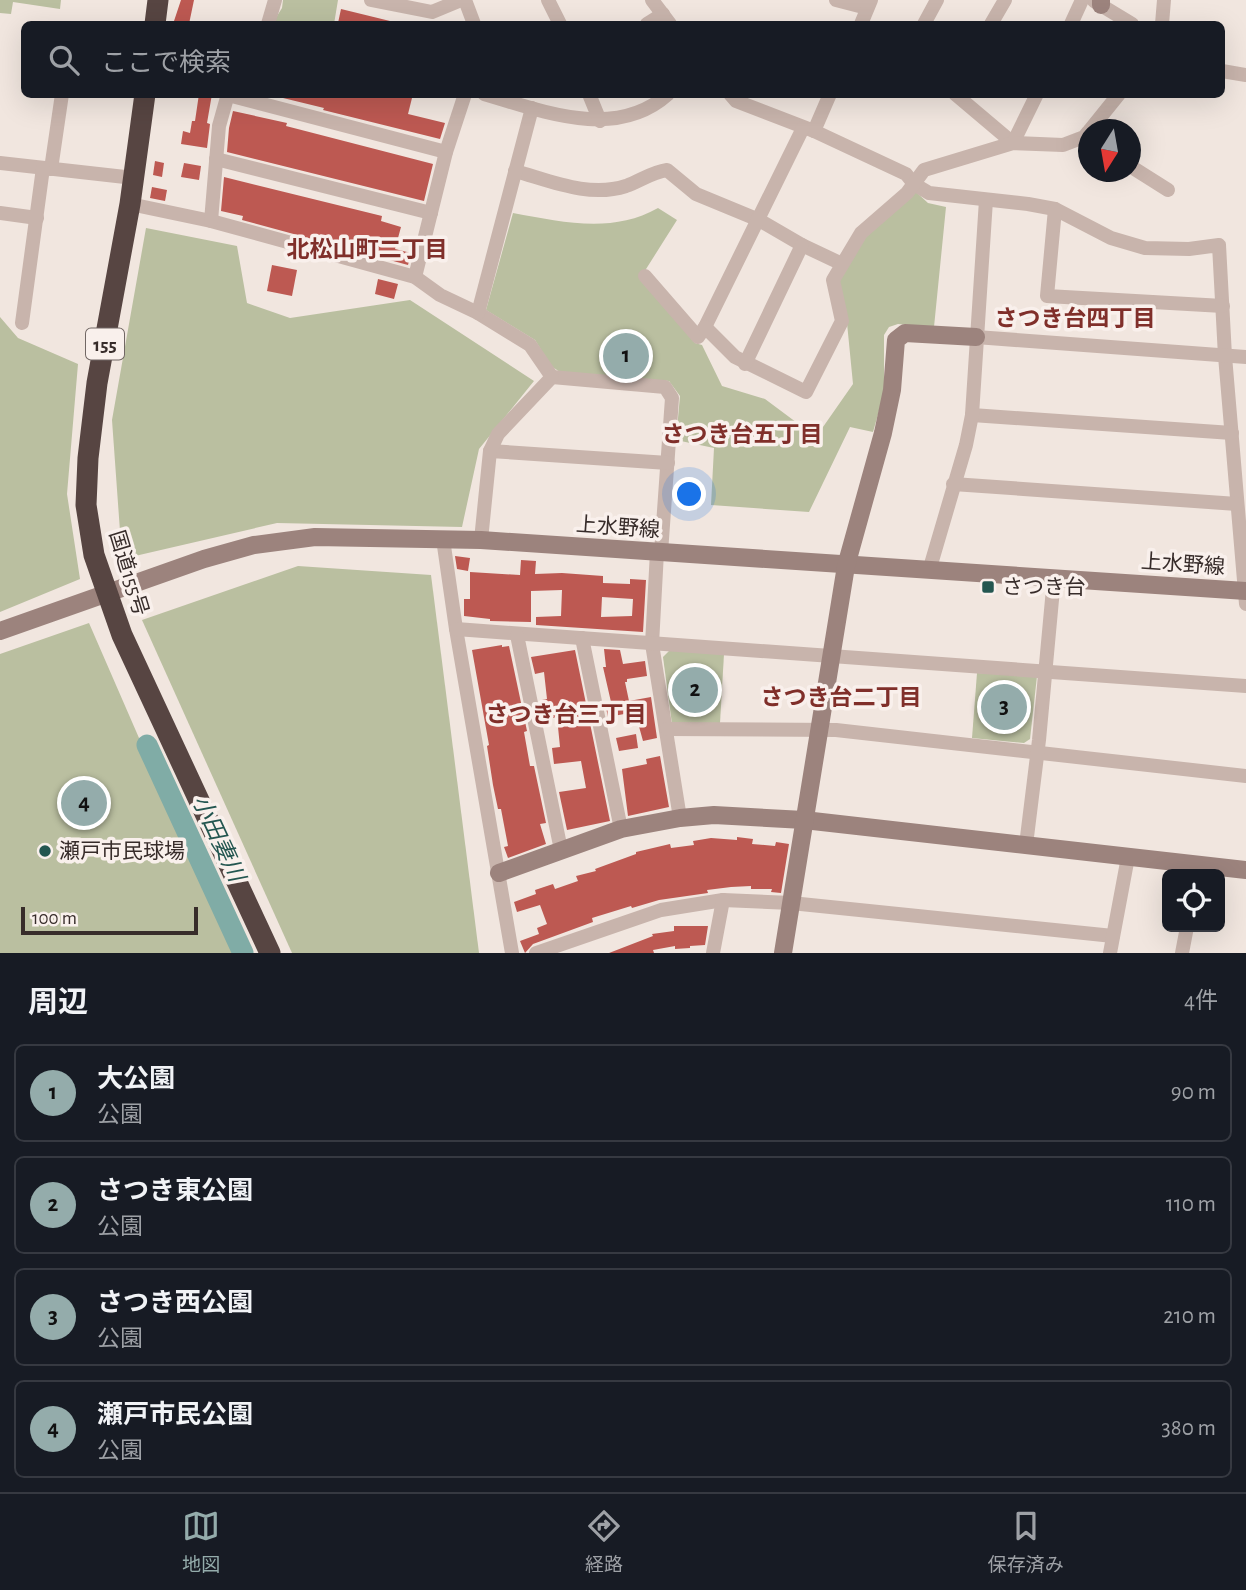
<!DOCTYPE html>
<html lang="ja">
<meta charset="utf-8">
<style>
body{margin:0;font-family:"Alegreya Sans","Noto Sans JP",sans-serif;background:#20242c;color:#f1f3f6}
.controls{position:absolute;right:21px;bottom:21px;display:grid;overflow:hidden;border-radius:10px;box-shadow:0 7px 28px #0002}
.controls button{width:63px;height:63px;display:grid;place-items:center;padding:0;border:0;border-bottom:2px solid #363941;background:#171b24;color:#f1f3f6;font:35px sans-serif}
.compass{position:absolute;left:1078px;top:119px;width:63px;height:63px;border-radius:50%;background:#171b24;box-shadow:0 7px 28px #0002;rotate:191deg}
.scale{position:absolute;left:21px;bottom:18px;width:177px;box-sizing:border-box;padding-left:7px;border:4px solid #372c2a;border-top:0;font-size:19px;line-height:24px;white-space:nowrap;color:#372c2a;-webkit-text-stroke:5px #f9f0ec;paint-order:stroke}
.you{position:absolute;left:690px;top:495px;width:24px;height:24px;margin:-18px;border:5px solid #fff;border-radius:50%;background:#1a73e8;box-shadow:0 0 0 10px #1a73e833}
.badge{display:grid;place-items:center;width:46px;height:46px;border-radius:50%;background:#94acab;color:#111;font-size:23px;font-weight:700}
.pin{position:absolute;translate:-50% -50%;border:4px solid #fff;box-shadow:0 2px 7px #0006}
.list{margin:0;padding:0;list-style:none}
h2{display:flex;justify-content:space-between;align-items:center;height:91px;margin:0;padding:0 28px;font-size:30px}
h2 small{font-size:23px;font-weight:400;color:#9ea1a6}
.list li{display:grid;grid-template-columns:46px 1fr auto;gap:21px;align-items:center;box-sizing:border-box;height:98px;margin:0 14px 14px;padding:0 14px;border:2px solid #363941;border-radius:10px}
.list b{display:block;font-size:26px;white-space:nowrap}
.list p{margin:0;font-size:23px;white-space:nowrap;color:#9ea1a6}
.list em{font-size:23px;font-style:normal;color:#9ea1a6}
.icon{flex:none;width:38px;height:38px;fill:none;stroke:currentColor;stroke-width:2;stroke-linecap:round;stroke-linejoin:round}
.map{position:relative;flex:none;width:1246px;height:953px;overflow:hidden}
.search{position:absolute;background:#171b24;box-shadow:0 7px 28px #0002;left:21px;right:21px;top:21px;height:77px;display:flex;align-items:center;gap:18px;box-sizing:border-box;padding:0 24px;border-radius:10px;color:#9ea1a6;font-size:26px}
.sheet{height:539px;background:#171b24}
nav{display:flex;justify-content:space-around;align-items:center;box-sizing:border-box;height:98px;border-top:2px solid #363941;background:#171b24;font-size:19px;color:#9ea1a6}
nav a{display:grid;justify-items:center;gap:4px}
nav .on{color:#94acab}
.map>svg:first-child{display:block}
</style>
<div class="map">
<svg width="1246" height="953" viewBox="0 0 1246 953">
<rect width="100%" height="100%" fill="#f1e6df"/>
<g fill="#babfa0">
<path d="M0,0H61L60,9L13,2L11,14L0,13Z"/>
<path d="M283,0H338L334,24H272L282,8Z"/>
<path d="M915,191L928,203L946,207L934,327L898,324L889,327L884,335V393L873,432L850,427L809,512L711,505L714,448L676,440L680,396L669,381L560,372L551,366L535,340L486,310L513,213C563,222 612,234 658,208L677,220L641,277L695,343L702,345L722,386L765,399L816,437L853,384L847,323L838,287L842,271L864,238Z"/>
<path d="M146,228L237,246L247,303L290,318L410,300L534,381L479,449L462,527L277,523L122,559L112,420Z"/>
<path d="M0,317L18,338L78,364L67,494L80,579L0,612Z"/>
<path d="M298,566L431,575L479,953H292L142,620Z"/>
<path d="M89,623L166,800L220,894L249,953H0V654Z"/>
<path d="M670,650L724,654L720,723L672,724L663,657Z"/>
<path d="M977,673L1037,676L1030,739L1024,743L972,738Z"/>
</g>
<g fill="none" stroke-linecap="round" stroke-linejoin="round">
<path stroke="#80aca6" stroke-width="21" d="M147,745L243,953"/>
</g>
<g fill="#bd5952" fill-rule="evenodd">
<path d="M181,0H194L189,24H173Z"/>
<path d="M341,9L390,21V24L338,23Z"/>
<path d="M199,94H212L207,123L210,124L207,148L181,144L183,131L190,133L192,121H195Z"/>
<path d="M284,94H413L408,114L445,123L440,139L323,110L324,108L283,98Z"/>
<path d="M233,111L287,123L286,126L433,164L424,201L227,152L229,128Z"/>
<path d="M155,161L164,163L162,177L153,175Z"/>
<path d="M184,163L201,166L199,180L181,177Z"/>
<path d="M224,177L382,216L381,221L401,227L395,249L411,253L408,265L242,220L243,216L221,211Z"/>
<path d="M152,187L167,190L165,201L150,198Z"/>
<path d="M272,265L297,270L292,296L267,291Z"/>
<path d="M378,279L398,284L394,299L375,294Z"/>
<path d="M455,556L470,558L468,571L457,569Z"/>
<path d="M521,560L536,561L535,574L562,573L603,576V583L630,584V579L646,580L643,632L536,625V617L561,616L562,590L531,591V622L490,621V619L464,616V599H470V572L520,575ZM602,597L633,599L632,616L601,617Z"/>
<path d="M502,645V647L509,646L527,731L524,732L530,766H534L546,823L540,824L546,844L508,858L504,847L508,846L501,809H498L493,785L487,746L489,745L472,650Z"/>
<path d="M604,649L620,650L623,664L645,661L647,676L627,679V682H625L629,701L651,697L657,738L643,741L635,712L608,717L605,703L611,702L603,667H606Z"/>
<path d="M575,650L610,821L567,830L559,792L586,788L581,761L554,764L552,748L560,747L557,717L544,720L542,700L547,699L544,672L535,674L531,657Z"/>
<path d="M636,734L638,748L619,751L616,738Z"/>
<path d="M660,756L669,807L628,816L622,769L647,764L646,759Z"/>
<path d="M737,837L753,839L752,844L775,846L776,842L789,844L781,893L771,892L772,889H751V886L731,887L707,890L708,893L659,900L632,908L631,906L592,918L593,922L533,944L525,953L520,941L539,934L537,928L547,924L540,905L517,912L514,902L536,894L535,890L553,884L555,889L578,881L576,876L596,871L595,869L636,854V852L670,844L671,848L694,845L693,841L711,838L737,840Z"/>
<path d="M674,926H708L705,945L690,946V948L675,949V946L653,950L654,953H609L653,936L652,934L674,931Z"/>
</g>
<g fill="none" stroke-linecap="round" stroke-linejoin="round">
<g stroke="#c8b4ac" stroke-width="14">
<path d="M371,0L432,12L461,0"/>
<path d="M465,0L474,24"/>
<path d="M548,0L560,24"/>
<path d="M652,0L670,24"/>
<path d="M836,0L867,8"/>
<path d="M1094,1L1132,24"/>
<path d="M268,24L275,0"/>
<path d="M647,24L663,14"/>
<path d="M861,24L871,0"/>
<path d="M924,24L937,0"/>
<path d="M991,24L1005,0"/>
<path d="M1071,24L1082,0"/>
<path d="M1162,24L1164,0"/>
<path d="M1222,71L1246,75"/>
<path d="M484,94C542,111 616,141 668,94"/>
<path d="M589,94L600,121"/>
<path d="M730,94L736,101L814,131L906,174L914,184L929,193L1028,204L1055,209L1111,238L1145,248L1189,249L1219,245L1225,356L1246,604"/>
<path d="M955,94L1013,143"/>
<path d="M228,95L446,152"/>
<path d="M1090,130L1119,94"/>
<path d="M814,131L830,94"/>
<path d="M1013,143L1037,94"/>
<path d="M216,159L431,213"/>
<path d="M0,163L134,178"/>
<path d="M1130,166L1168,190"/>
<path d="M51,169L62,94"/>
<path d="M515,171C551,181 589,198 626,186C640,181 652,172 667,170L696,194L759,220L802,245L842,264"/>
<path d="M130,204L211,221L415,277L440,295L478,313L530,345L552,377"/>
<path d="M1055,209L1047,296L1223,306"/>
<path d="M0,213L37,218"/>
<path d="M211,221L219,126L228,94"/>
<path d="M645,276L698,337L705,327L803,128"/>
<path d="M415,277L446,152L465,94"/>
<path d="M478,313L532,108"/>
<path d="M22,323L43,168"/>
<path d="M705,327L735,357L806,392L842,321L833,280L861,233L907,193L924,170L1013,143L1063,145L1084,137L1088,132"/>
<path d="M976,337L1246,357"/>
<path d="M745,364L802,245"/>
<path d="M552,377L665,387L672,398L661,553"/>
<path d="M972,415L1232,433"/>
<path d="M490,451L668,463"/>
<path d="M953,484L1237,504"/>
<path d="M443,539L456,629L512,953"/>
<path d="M481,540L490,451L498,434L552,377"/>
<path d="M657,552L652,644L680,818"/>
<path d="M929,571L966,445L972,415L986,200"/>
<path d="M456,629L1246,686"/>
<path d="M517,635L561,850"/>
<path d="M582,638L621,829"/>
<path d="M667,729L836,730L1246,776"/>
<path d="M1026,845L1039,740L1054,578"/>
<path d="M536,953L661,910L723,900L791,903L1113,936"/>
<path d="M713,953L723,900"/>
<path d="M1110,953L1128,857"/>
<path d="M1182,953L1187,927"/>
</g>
<g stroke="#9c837d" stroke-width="18">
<path d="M1101,0V5"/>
<path d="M0,631L204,559L254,545L315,537L481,540L1246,591"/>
<path d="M499,873L621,829L680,818L714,815L804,820L1246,870"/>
<path d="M783,953L846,566L883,433L892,390L896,340L905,333L976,337"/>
</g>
<g stroke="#574542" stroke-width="21">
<path d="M155,24L158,0"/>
<path d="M145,94L130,204L97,383L88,458L86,505L94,555L122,635L270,953"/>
</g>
</g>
<g fill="#235650" stroke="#f9f0ec" stroke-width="2.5">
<rect x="981" y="580" width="14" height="14" rx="3.5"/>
<circle cx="45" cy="851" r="7"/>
</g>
<g text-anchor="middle" stroke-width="7" stroke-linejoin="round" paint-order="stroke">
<rect fill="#f9f0ec" stroke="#716764" stroke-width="2" x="86" y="328.5" width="38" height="31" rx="5"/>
<g font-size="19" font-weight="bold" fill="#372c2a">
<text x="105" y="351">155</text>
</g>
<g font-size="21" fill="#372c2a" stroke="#f9f0ec">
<text transform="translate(618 527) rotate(4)" y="7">上水野線</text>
<text transform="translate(1183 564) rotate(4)" y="7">上水野線</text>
<text transform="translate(129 573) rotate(73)" y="7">国道155号</text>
</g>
<g font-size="21" fill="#372c2a" stroke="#f9f0ec" text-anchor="start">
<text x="1002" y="594">さつき台</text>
<text x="59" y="858">瀬戸市民球場</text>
</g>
<g font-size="23" font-weight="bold" fill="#802f2a" stroke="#f9f0ec">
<text x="367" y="257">北松山町二丁目</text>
<text x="1075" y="326">さつき台四丁目</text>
<text x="742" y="442">さつき台五丁目</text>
<text x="841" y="705">さつき台二丁目</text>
<text x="566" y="722">さつき台三丁目</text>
</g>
<g font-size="23" font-style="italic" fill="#235650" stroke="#f9f0ec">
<text transform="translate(219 838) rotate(65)" y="8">小田妻川</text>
</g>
</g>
</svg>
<div class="controls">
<button><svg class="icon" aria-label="locate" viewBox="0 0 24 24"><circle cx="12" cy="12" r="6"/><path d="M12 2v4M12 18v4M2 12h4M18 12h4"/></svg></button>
</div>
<svg class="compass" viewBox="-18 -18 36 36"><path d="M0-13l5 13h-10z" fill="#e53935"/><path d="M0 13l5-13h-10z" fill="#9ea1a6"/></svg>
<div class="scale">100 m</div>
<div class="you"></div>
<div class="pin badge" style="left:626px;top:356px">1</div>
<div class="pin badge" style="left:695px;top:690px">2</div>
<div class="pin badge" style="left:1004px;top:707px">3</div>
<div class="pin badge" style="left:84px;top:803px">4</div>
<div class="search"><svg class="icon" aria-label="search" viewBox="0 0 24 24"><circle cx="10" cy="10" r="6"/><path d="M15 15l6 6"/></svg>ここで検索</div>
</div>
<section class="sheet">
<h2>周辺<small>4件</small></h2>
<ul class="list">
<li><span class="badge">1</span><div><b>大公園</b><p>公園</p></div><em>90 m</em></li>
<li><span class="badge">2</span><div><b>さつき東公園</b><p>公園</p></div><em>110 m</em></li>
<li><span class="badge">3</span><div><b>さつき西公園</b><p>公園</p></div><em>210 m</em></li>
<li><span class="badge">4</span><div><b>瀬戸市民公園</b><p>公園</p></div><em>380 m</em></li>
</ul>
</section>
<nav>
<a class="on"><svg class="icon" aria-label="map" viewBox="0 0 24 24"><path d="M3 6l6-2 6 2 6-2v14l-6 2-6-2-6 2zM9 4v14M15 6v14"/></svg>地図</a>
<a><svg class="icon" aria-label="directions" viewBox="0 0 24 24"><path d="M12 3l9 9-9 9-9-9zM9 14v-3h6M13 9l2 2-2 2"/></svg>経路</a>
<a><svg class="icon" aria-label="saved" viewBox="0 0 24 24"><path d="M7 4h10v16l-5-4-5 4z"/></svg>保存済み</a>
</nav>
